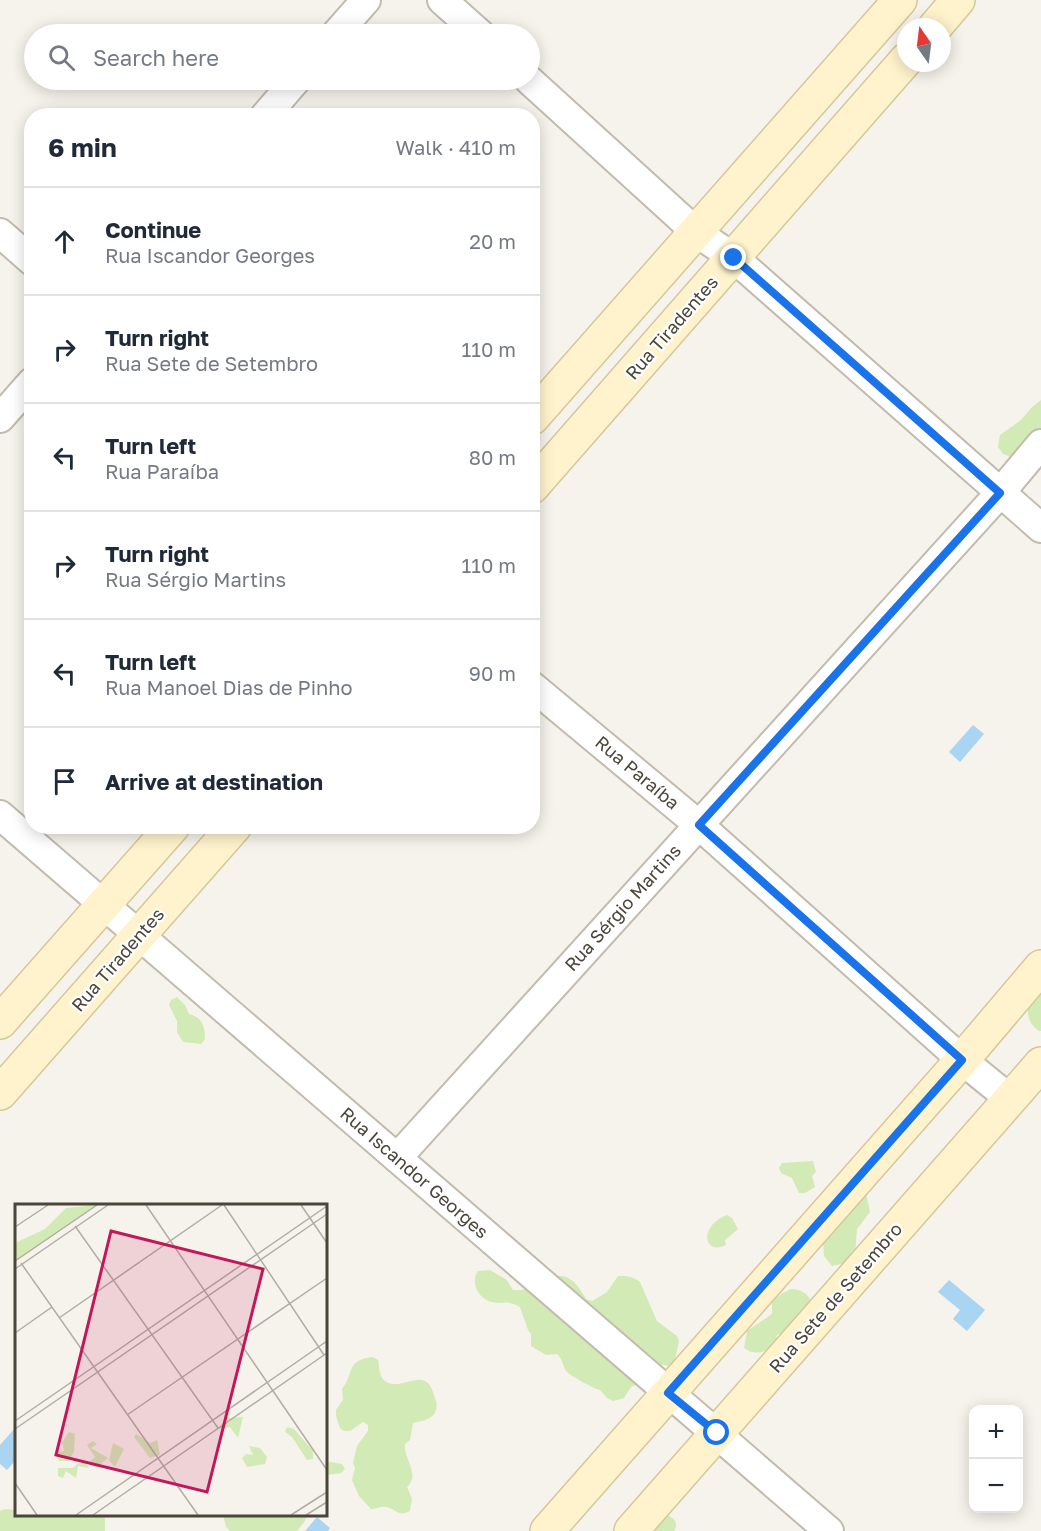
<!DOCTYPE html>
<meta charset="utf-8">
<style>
body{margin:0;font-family:"Golos Text",sans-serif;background:#f2f2f3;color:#1f2937}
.controls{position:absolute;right:18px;bottom:18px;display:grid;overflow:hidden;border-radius:12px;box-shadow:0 3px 15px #0003}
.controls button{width:54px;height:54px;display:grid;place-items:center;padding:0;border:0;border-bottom:2px solid #e0e1e3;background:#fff;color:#1f2937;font:30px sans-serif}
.compass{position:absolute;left:897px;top:18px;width:54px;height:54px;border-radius:50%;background:#fff;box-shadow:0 3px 15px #0003;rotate:346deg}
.stop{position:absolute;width:18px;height:18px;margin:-14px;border:4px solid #1a73e8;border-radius:50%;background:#fff}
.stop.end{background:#1a73e8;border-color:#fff;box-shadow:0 2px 6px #0008}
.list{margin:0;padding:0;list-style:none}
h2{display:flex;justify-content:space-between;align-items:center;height:78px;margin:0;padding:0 24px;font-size:26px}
h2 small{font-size:20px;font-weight:400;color:#747a83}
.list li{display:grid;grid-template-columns:39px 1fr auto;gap:18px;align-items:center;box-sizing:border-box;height:108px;padding:0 24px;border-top:2px solid #e0e1e3}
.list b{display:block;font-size:22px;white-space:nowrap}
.list p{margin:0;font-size:20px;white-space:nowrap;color:#747a83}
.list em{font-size:20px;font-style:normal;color:#747a83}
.icon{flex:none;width:33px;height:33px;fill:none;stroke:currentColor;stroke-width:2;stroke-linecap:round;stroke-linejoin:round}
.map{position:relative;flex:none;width:1041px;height:1531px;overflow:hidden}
.search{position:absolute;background:#fff;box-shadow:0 3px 15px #0003;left:24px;top:24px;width:516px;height:66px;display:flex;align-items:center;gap:15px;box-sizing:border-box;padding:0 21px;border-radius:33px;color:#747a83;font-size:22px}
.panel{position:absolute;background:#fff;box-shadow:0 3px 15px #0003;left:24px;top:108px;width:516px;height:726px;border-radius:24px}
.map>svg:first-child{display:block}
</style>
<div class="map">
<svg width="1041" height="1531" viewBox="0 0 1041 1531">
<rect width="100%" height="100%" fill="#f6f3ec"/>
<g fill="#d2eab5">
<path d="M1041,400V428L1026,453L1011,457L1003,454L998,447L1000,435L1021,420L1032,407Z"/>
<path d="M1041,973V1031H1039C1017,1016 1033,991 1041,973Z"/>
<path d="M177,997L185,1005L189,1014C202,1017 205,1027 205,1039L201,1044L183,1042L177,1032V1021L169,1005L171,1000Z"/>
<path d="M813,1161L816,1172L812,1176L815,1187L805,1193H799L792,1178L781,1173L779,1168L782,1163Z"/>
<path d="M865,1189L870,1212L857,1229L855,1254L845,1263L832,1266L824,1256L823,1241Z"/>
<path d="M727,1215L732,1218L738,1229L725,1240L726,1245C705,1256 697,1227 727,1215Z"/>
<path d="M490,1270L507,1280L513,1290C543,1294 560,1251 586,1299L592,1301L607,1292L618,1276C627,1276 632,1276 640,1282L657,1321L677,1336L679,1341L674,1365L669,1366L652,1363L646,1379L631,1387L624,1398L613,1401L607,1398L600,1390C594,1389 569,1375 566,1371C562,1365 563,1359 557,1354L546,1355L531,1346V1334L528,1330L520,1307C506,1299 505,1305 492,1302C478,1299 470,1282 478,1271Z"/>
<path d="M791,1289C801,1289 810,1294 812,1305L794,1329L777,1335L774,1347C764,1353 753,1355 744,1348L747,1331L772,1314V1302L781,1294Z"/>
<path d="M373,1357L378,1360C380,1367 378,1376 385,1381C401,1393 424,1365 433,1392C435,1399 438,1403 436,1410C433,1420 421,1421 413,1423L410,1440L405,1444C403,1458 421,1475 407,1487L412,1499L410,1511C399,1517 397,1510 387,1507C382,1505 377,1509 371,1509L359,1496L352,1480L355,1468L353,1463L357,1446L368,1431V1425L363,1422L350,1431H344L340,1428L336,1416V1410L343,1400L342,1389C355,1373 345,1360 373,1357Z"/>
<path d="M331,1462L342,1464L345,1469L341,1473L328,1475L326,1478V1463Z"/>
<path d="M5,1509L16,1510V1514L105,1515V1531H0V1511Z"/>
<path d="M657,1512C666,1515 682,1518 674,1531H631Z"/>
<path d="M223,1515V1514L307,1515L305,1521L297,1531H230L226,1527Z"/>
</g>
<g fill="#a9d4f2">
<path d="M973,725L984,734L960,762L949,752Z"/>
<path d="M949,1280L985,1310L967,1331L953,1319L960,1310L938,1292Z"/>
<path d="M16,1427V1460L7,1470L0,1464V1445Z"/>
<path d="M317,1517L330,1528L328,1531H305Z"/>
</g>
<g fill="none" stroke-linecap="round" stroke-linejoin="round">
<g stroke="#c2bbae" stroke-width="32">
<g id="minor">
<path d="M442,0L480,34"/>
<path d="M336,34L366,0"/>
<path d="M529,80L696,232L734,258L1041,528"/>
<path d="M265,116L296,80"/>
<path d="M0,233L32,261"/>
<path d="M0,418L32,382"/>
<path d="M532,686L699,825L962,1060L1010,1099"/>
<path d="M0,815L829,1531"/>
<path d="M397,1158L1000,493L1041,444"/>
</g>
</g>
<g stroke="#d6c79b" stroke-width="36">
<g id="secondary">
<path d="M935,27L958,0"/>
<path d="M532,418L900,0"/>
<path d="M532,487L906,60"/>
<path d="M0,1022L173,826"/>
<path d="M0,1093L235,826"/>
<path d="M547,1531L962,1060L1041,967"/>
<path d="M631,1531L1041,1064"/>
</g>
</g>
<use href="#minor" stroke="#fff" stroke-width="28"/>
<use href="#secondary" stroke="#fff3cd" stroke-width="33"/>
</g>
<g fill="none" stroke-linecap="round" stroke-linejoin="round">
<path stroke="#1a73e8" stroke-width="8" d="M717,1433L668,1393L962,1060L699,825L1000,493L734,258"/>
</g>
<g text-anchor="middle" stroke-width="4.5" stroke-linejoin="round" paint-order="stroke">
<g font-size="18" fill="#4b4439" stroke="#fff">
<text transform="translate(672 328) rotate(-49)" y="6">Rua Tiradentes</text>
<text transform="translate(637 773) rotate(40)" y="6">Rua Paraíba</text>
<text transform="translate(623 908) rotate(-48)" y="6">Rua Sérgio Martins</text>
<text transform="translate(118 960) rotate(-49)" y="6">Rua Tiradentes</text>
<text transform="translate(414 1173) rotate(41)" y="6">Rua Iscandor Georges</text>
<text transform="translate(836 1298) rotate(-49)" y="6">Rua Sete de Setembro</text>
</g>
</g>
<g transform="translate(15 1204)">
<rect width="312" height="312" fill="#f6f3ec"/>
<path d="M82,1L0,58V39L30,25L51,4ZM216,207L214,214L228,213L223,234L215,223L203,225ZM272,223L279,225L298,247V255L292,256L277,233L270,228ZM54,228L60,230L59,247L54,257H44L40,249L49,247L47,238ZM121,230L135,239L142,236L145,251L135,254L119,233ZM78,237L82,240L76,244L93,254L80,264L74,258L80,253L72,241ZM98,239L109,245L100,263L94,256ZM234,242L245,244L252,253L250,260L232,263L227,254L231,250L238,251ZM63,259L72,260L74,264L63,262L61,274L51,267L48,274L43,272V264H58Z" fill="#d2eab5"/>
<path fill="none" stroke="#b2ada4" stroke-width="1.5" d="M131,1L312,266M209,1L309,151M286,1L312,39M60,22L203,224M0,23L33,1M0,57L82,1M6,59L183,311M0,65L93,1M44,114L207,1M0,129L37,103M112,211L312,74M0,217L312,2M0,225L312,10M0,279L22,311M61,311L312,137M78,311L312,149M276,311L312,288M291,311L312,298"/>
<path fill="#c2185b" fill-opacity="0.15" stroke="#c2185b" stroke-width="3" d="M96,27L248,65L192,288L41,251Z"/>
<rect width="312" height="312" fill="none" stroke="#4b4439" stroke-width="3"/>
</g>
</svg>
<div class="controls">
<button>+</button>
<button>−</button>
</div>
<svg class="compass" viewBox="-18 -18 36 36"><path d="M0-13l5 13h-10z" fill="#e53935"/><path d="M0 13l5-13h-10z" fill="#747a83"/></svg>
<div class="stop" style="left:717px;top:1433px"></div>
<div class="stop end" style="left:734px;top:258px"></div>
<div class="search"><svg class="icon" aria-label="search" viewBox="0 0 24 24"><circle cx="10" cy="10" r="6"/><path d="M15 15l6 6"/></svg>Search here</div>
<section class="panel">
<h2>6 min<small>Walk · 410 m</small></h2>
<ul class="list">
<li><svg class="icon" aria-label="ahead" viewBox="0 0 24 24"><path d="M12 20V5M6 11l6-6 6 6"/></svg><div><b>Continue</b><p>Rua Iscandor Georges</p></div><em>20 m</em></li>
<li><svg class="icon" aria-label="right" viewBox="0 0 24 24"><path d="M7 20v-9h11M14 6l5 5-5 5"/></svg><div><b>Turn right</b><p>Rua Sete de Setembro</p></div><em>110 m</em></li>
<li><svg class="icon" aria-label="left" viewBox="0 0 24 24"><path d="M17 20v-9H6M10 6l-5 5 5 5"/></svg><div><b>Turn left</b><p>Rua Paraíba</p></div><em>80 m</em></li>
<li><svg class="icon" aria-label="right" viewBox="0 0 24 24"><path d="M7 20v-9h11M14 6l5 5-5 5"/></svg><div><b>Turn right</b><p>Rua Sérgio Martins</p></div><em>110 m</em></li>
<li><svg class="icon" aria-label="left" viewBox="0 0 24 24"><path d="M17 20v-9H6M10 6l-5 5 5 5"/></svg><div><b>Turn left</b><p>Rua Manoel Dias de Pinho</p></div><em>90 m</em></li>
<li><svg class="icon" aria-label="arrive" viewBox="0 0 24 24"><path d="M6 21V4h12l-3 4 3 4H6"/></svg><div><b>Arrive at destination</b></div></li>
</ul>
</section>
</div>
